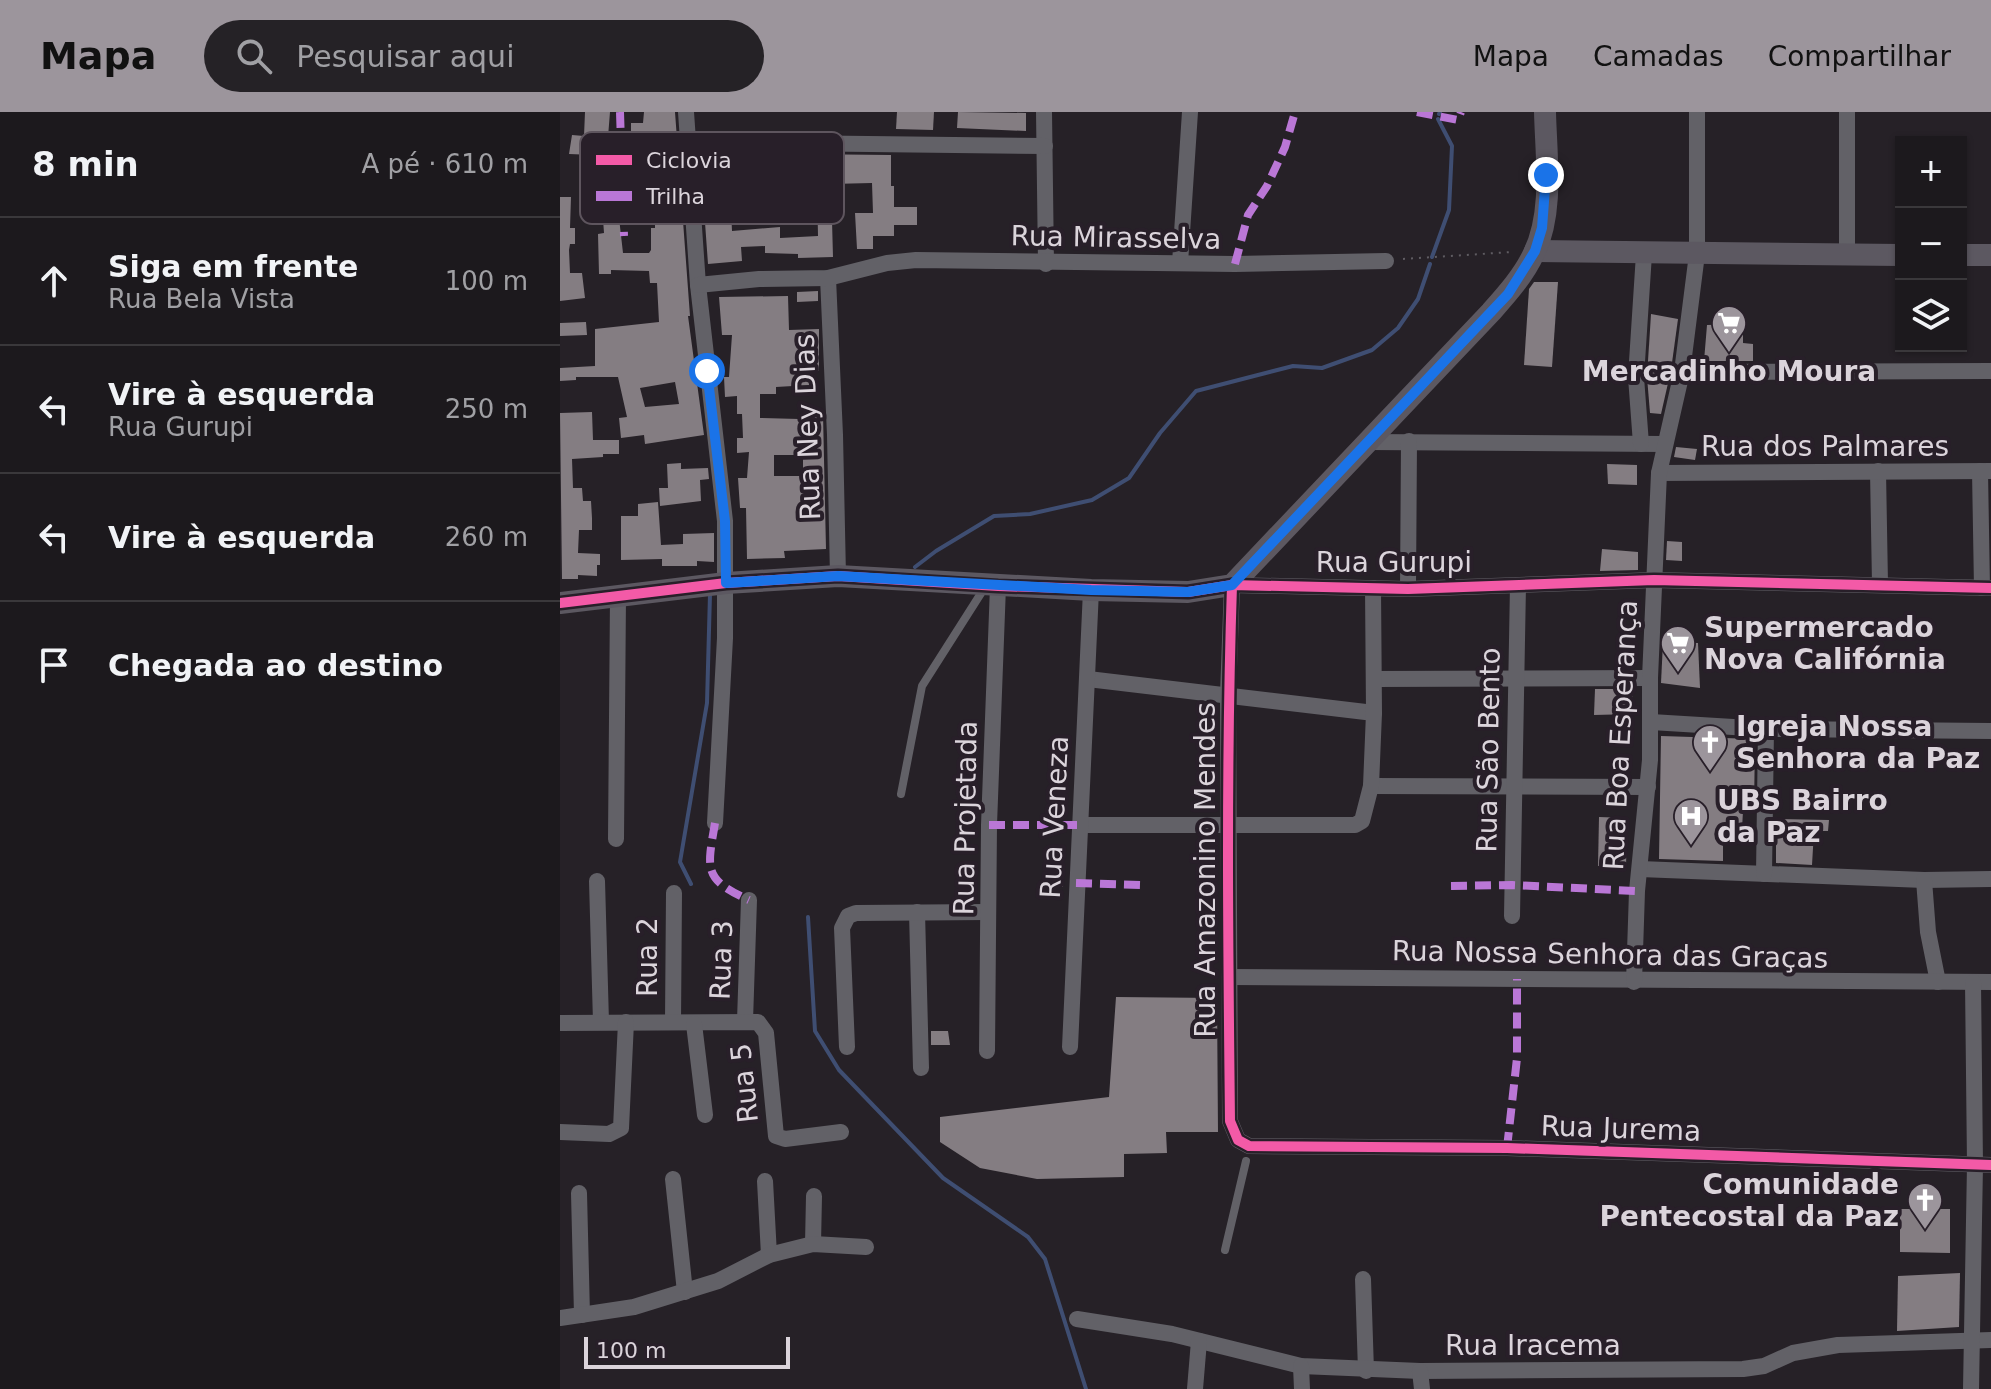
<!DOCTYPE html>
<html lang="pt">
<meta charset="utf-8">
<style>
body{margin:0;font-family:"DejaVu Sans",sans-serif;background:#252226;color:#f1f3f6}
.controls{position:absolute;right:24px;top:24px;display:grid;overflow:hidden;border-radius:0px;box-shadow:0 2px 6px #0004}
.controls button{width:72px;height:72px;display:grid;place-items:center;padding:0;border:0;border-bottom:2px solid #3a383b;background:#1c191d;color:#f1f3f6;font:40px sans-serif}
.scale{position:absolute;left:24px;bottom:20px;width:206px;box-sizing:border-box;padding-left:8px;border:4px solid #dbd4db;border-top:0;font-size:22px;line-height:28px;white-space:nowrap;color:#dbd4db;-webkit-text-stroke:6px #281f29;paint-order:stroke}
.stop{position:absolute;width:24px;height:24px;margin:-18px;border:6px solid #1a73e8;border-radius:50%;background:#fff}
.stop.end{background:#1a73e8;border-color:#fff;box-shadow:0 2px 8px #0008}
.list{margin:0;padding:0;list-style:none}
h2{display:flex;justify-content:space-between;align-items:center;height:104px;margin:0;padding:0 32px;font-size:34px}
h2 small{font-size:26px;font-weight:400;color:#a0a0a4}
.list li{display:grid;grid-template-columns:52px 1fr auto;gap:24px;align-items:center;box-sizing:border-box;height:128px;padding:0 32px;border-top:2px solid #3a383b}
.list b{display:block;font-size:30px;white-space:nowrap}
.list p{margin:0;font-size:26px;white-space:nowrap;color:#a0a0a4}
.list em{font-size:26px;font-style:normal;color:#a0a0a4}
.icon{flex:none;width:44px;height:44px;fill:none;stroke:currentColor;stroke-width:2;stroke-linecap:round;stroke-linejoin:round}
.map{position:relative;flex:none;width:1431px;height:1277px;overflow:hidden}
header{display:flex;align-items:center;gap:48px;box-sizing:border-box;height:112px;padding:0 40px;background:#9c959c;color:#111}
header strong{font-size:38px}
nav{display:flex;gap:44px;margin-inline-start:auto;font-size:28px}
.search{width:560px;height:72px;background:#252226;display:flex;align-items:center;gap:20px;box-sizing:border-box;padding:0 28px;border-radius:44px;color:#a0a0a4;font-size:30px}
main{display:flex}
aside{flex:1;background:#1c191d}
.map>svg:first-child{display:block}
</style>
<header>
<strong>Mapa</strong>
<div class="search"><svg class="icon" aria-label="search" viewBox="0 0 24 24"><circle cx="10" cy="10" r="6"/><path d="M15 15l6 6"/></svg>Pesquisar aqui</div>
<nav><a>Mapa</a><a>Camadas</a><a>Compartilhar</a></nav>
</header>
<main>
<aside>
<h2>8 min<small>A pé · 610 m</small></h2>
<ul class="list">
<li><svg class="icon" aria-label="ahead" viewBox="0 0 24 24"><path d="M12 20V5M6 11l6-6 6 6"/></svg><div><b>Siga em frente</b><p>Rua Bela Vista</p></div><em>100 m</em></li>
<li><svg class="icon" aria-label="left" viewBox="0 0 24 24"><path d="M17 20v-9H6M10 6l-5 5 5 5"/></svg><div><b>Vire à esquerda</b><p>Rua Gurupi</p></div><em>250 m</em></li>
<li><svg class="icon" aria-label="left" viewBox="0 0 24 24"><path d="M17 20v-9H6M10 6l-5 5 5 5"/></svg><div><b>Vire à esquerda</b></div><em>260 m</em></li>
<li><svg class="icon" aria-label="arrive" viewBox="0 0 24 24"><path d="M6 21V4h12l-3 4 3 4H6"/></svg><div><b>Chegada ao destino</b></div></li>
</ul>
</aside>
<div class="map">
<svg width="1431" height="1277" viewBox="0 0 1431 1277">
<rect width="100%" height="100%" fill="#262127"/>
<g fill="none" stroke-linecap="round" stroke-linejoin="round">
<g stroke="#3f4e72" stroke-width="4">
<path d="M879,2L880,0"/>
<path d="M872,145L889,98L892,34L878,7"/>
<path d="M355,455L376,439L434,404L470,402L532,388L569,366L600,321L636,279L733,254L762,256L812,238L838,216L858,187L870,152"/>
<path d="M131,772L120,750L147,591L150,482"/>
<path d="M248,805L255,919L279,958L383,1066L468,1125L485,1147L526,1277"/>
</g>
</g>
<g fill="#847d82" fill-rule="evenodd">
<path d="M25,0H50L48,25L36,24L34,43L9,42L12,23L24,24Z"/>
<path d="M84,0H115L130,204H128L144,323L85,332L84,323L61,326L59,306L67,305L58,265H16V268L0,269V256L35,254V217L99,210L97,171H90L89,159L51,158V162H39L38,122L44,121L39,51L61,52L62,97H58L63,141H89L91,138V116H95V96H99L97,51H91L92,30L71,31V11H83ZM115,270L119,292L85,295L80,276Z"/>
<path d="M337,0H374L373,18L336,17Z"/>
<path d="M398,0L466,1V19L397,16Z"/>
<path d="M140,41H151L150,54H169L172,119L220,115V126L258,124L257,75L236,76V42L331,43V74H334V95H357V113H334V124H313V137H297L295,101H313L312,71L271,72L273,145L238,146V142L205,141V134L181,135L182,149L148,152Z"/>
<path d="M0,85H11L10,116H15V132H10L9,138L10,161H22L25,186L0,189Z"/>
<path d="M974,170H998L992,255L964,253L969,177Z"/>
<path d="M258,179V189L237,190V180Z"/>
<path d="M228,184L229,218L259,217V259H249L250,273L216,275V282H200V306L239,307V302H263L266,437L224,439L225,446L187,447L186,396H180L178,366H187L189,340L177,341V326H183L182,302H177V284L165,285L164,265H169L172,223H162L159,185ZM214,343H243V364H214Z"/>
<path d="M1091,202L1118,207L1111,258L1101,302L1090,301L1087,265Z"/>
<path d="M26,210L27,223L0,224V211Z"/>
<path d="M1183,212V231L1193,232V249H1144L1147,213Z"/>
<path d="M32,300L33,328H59V342H43V345L12,347L13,376H22L23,389H31L32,406V418H19L18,441L40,442V453H37V464L18,463V467H2L0,301Z"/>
<path d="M1116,335L1137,337L1135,348L1114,345Z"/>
<path d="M121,351V357L148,356L149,367L140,368L141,389L100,394L99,376H108L107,352Z"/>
<path d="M1047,352L1077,353V373L1048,372Z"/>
<path d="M98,390L101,433L123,432V422L154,421V450L137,449V454H102V447L61,448V404H78V392Z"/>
<path d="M1107,429L1122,430V449L1106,448Z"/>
<path d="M1042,437L1078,440V458L1040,459Z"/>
<path d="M1103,530L1138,531L1140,576L1101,571Z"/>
<path d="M1035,577H1072L1073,602L1034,603Z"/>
<path d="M1101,624L1195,627L1194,698L1183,699L1182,717H1163V749L1099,747Z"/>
<path d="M1039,705L1067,706L1066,755L1038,754Z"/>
<path d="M1216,707L1269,708L1268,719H1254L1252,753L1216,751Z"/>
<path d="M483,761H504L503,775L482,774Z"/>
<path d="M556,885L657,886L658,1020H606L607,1041L564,1042V1065L477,1067L420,1056L380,1030V1005L549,985Z"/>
<path d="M371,919H388L390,933H371Z"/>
<path d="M1340,1097H1390V1141L1340,1140Z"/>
<path d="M1400,1161L1399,1215L1337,1219L1338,1164Z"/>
</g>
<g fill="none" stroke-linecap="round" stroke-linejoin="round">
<path stroke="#5f5c62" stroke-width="2" stroke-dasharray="2 6" stroke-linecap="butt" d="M843,147L952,140"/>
<g stroke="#626167" stroke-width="8">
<path d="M341,682L362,574L425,475"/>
<path d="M665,1138L686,1049"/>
</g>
<g stroke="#626167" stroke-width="16">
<path d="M126,0L138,173L165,409V526L155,711"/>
<path d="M484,0L486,152"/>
<path d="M1287,0V143"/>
<path d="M128,30L485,34"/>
<path d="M620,151L630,0"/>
<path d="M268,166L275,323L278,464"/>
<path d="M138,173L199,167L268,166L327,151L356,148L675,152L826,149"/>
<path d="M1122,260L1431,259"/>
<path d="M807,330L1104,332"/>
<path d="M1081,332L1076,265L1084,142"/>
<path d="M1318,359L1320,472"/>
<path d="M1420,359L1422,476"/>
<path d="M1099,361L1431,359"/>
<path d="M1431,476L1094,468L848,477L672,473L668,582L670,1009L678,1028L689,1034L947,1036L1431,1053"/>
<path d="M848,477L849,329"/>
<path d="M528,567L814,601"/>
<path d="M814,567L1090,566"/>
<path d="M1091,610L1206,617L1431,619"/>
<path d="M811,674L1088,675"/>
<path d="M521,713H795L802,709L811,674L814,601L813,476"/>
<path d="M56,727L58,484"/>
<path d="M1080,757L1364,768L1431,767"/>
<path d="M1204,762L1206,617"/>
<path d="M1364,768L1368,820L1378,870"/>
<path d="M37,769L41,910"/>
<path d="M357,800L361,956"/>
<path d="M952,804L958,473"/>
<path d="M669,865L1431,870"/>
<path d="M1074,870L1077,779L1090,648V566L1099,361L1122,260L1137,142V0"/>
<path d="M185,909L189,788"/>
<path d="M113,910L114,781"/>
<path d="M0,911L198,910L206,921L216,1024L225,1027L281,1020"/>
<path d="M134,912L145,1003"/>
<path d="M287,935L282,816L288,804L296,801L428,800"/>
<path d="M510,935L531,478"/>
<path d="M427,939L429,713L438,474"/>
<path d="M0,1020L49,1022L61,1016L66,910"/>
<path d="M113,1067L125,1180"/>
<path d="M205,1069L209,1143"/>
<path d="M19,1081L22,1203"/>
<path d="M253,1132L254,1084"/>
<path d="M803,1167L806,1259"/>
<path d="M0,1206L74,1195L158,1169L209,1143L253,1132L306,1135"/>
<path d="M517,1207L612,1222L741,1254L860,1259L1183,1257L1204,1254L1233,1241L1278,1233L1431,1228"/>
<path d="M741,1254L742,1277"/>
<path d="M860,1259L862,1277"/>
<path d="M635,1277L639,1229"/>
<path d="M1411,1277L1415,1053L1413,870"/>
</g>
<g stroke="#5c5861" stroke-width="22">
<path d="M975,139L1341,143"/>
<path d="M1401,143H1431"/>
<path d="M0,491L166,471L278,464L531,478L628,480L672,473L931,200C947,182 964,163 974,141C994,100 986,44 985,0"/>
</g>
<g stroke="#ba77d6" stroke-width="8" stroke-dasharray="16 8" stroke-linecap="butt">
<path d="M60,0L64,124"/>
<path d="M857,0L898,8L901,0"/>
<path d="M675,152L688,103L707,74L725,35L735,0"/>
<path d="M155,711C147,758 143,767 189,788"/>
<path d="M429,713H521"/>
<path d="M516,771L580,773"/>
<path d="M891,774L952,773L1077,779"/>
<path d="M947,1036L957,946V867"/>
</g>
<g stroke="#281f29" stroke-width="15">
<g id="cycleway">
<path d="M672,473C666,652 668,831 670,1009L678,1028L689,1034L947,1036L1431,1053"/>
<path d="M0,491L166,471L278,464L438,474L628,480L672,473L848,477L1094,468L1431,476"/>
</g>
</g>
<use href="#cycleway" stroke="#f35aa7" stroke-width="10"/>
</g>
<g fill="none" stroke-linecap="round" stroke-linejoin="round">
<path stroke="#1a73e8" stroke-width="10" d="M147,259L165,409L166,471L278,464L531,478L628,480L672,473L948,182L975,139L982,116L986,63"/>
</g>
<defs>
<g id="supermarket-pin" transform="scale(1.8)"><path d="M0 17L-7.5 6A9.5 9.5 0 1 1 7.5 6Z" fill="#9c959c" stroke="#281f29"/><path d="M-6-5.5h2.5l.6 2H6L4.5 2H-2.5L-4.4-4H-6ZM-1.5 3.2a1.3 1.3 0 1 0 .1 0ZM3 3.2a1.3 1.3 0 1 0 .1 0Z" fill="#fff"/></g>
<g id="church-pin" transform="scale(1.8)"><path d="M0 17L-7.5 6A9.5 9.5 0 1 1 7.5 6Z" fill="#9c959c" stroke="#281f29"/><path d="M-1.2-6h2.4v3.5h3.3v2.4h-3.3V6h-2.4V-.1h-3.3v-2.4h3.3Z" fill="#fff"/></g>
<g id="hospital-pin" transform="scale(1.8)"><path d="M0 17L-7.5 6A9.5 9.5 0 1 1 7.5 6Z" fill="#9c959c" stroke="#281f29"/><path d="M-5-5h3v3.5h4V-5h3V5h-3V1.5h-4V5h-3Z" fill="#fff"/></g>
</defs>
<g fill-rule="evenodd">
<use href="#supermarket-pin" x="1169" y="211"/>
<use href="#supermarket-pin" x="1118" y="531"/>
<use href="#church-pin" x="1150" y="630"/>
<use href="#hospital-pin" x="1131" y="704"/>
<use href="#church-pin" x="1365" y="1088"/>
</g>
<g text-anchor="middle" stroke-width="8" stroke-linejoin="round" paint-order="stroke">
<g font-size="28" fill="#dbd4db" stroke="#281f29">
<text transform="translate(556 125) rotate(1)" y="10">Rua Mirasselva</text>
<text transform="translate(247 315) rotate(-92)" y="10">Rua Ney Dias</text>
<text x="1265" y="344">Rua dos Palmares</text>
<text x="834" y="460">Rua Gurupi</text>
<text transform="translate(1060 623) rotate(-87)" y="10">Rua Boa Esperança</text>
<text transform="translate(928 638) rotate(-89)" y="10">Rua São Bento</text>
<text transform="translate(494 705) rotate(-87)" y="10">Rua Veneza</text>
<text transform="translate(405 706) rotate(-89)" y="10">Rua Projetada</text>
<text transform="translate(645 758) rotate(-90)" y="10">Rua Amazonino Mendes</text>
<text transform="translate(1050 842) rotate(1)" y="10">Rua Nossa Senhora das Graças</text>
<text transform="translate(87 845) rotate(-90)" y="10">Rua 2</text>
<text transform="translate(161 848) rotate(-88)" y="10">Rua 3</text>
<text transform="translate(184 971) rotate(-96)" y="10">Rua 5</text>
<text transform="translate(1061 1016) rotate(2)" y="10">Rua Jurema</text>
<text x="973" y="1243">Rua Iracema</text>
</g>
<g font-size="28" font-weight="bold" fill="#dbd4db" stroke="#281f29" text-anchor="start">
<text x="1169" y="269" text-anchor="middle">Mercadinho Moura</text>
<text x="1144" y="525">Supermercado<tspan x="1144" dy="32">Nova Califórnia</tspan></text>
<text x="1176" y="624">Igreja Nossa<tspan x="1176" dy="32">Senhora da Paz</tspan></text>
<text x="1157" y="698">UBS Bairro<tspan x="1157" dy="32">da Paz</tspan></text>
<text x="1339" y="1082" text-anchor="end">Comunidade<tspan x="1339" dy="32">Pentecostal da Paz</tspan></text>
</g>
</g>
<rect x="20" y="20" width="264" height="92" rx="12" fill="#281f29" stroke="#5e555e" stroke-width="2"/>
<rect x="36" y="43" width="36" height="10" fill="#f35aa7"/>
<rect x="36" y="79" width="36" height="10" fill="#ba77d6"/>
<g font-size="22" fill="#dbd4db">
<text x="86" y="56">Ciclovia</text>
<text x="86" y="92">Trilha</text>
</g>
</svg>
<div class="controls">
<button>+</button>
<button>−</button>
<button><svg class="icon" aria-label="layers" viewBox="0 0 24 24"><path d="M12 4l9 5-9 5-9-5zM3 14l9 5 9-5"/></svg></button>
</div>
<div class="scale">100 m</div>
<div class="stop" style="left:147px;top:259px"></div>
<div class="stop end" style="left:986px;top:63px"></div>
</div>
</main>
